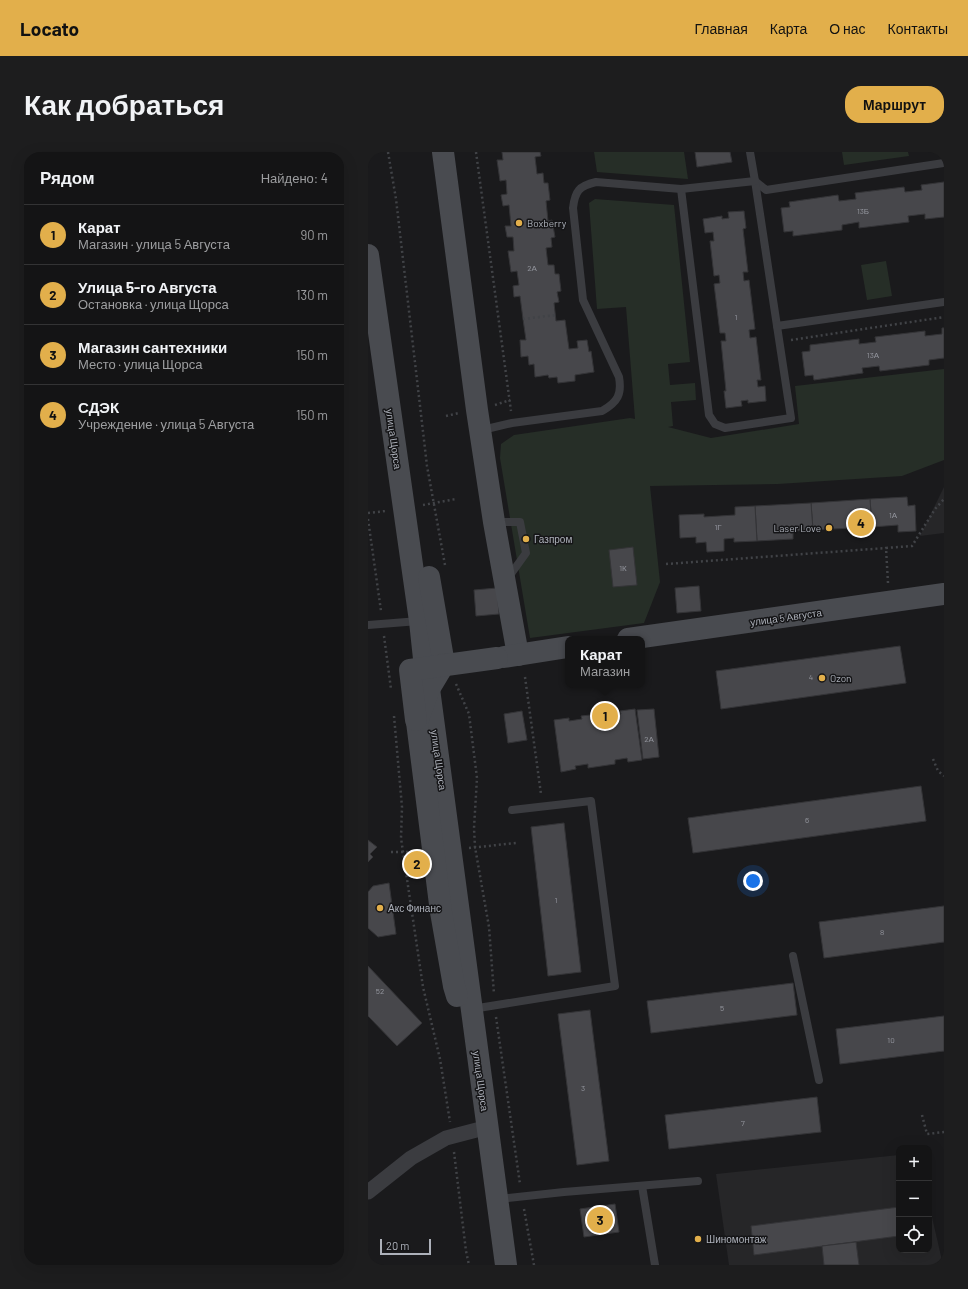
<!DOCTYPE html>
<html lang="ru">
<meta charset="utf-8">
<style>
body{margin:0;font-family:Barlow,sans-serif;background:#1d1d1e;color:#f1f3f6}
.controls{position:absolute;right:12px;bottom:12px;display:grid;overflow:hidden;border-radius:8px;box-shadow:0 4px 16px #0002}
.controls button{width:36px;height:36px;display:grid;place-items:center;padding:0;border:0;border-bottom:1px solid #333334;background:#141415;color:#f1f3f6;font:20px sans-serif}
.scale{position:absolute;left:12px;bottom:10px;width:51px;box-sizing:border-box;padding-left:4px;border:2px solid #adb1ba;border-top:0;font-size:11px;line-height:14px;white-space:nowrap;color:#adb1ba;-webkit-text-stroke:3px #151517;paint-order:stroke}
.you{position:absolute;left:385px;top:729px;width:14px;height:14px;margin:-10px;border:3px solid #fff;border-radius:50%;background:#1a73e8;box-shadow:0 0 0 6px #1a73e833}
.badge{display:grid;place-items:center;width:26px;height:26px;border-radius:50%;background:#e2af4b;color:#111;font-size:13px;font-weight:700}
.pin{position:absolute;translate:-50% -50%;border:2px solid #fff;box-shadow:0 1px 4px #0006}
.popup{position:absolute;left:197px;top:484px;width:80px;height:52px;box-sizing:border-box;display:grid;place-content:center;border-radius:8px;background:#141415;filter:drop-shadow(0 1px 3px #0005);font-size:13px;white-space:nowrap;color:#9d9ea0}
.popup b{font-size:15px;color:#f1f3f6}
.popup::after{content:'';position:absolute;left:50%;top:100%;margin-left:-8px;border:8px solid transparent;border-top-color:#141415}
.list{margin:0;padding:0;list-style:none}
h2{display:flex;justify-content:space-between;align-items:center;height:52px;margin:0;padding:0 16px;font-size:17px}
h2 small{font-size:13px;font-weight:400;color:#9d9ea0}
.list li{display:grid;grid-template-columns:26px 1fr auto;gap:12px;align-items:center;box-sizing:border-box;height:60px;padding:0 16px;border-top:1px solid #333334}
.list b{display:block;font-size:15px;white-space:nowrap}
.list p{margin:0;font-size:13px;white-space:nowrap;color:#9d9ea0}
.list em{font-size:13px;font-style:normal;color:#9d9ea0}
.icon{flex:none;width:22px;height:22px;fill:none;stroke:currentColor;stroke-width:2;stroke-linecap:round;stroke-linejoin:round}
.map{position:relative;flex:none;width:576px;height:1113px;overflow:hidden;border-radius:16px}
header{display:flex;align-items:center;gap:24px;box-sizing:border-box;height:56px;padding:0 20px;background:#e2af4b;color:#111}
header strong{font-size:19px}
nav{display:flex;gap:22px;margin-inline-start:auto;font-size:14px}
.intro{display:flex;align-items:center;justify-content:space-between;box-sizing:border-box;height:96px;padding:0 24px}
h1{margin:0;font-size:28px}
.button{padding:10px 18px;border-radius:16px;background:#e2af4b;color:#111;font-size:14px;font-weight:700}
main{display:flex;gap:24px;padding:0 24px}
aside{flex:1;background:#141415;border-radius:16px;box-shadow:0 4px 16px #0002}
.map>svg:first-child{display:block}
</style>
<header>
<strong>Locato</strong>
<nav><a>Главная</a><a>Карта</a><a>О нас</a><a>Контакты</a></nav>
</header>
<div class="intro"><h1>Как добраться</h1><a class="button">Маршрут</a></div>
<main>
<aside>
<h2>Рядом<small>Найдено: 4</small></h2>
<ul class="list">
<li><span class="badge">1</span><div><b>Карат</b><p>Магазин · улица 5 Августа</p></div><em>90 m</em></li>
<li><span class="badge">2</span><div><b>Улица 5-го Августа</b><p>Остановка · улица Щорса</p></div><em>130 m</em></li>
<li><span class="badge">3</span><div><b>Магазин сантехники</b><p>Место · улица Щорса</p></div><em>150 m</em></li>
<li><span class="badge">4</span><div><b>СДЭК</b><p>Учреждение · улица 5 Августа</p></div><em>150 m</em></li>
</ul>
</aside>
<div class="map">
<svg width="576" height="1113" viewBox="0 0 576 1113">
<rect width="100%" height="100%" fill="#1a1a1c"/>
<g fill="#262628">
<path d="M576,335V381L552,384Z"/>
<path d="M531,1003V1098H561V1052L575,1113H361L348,1022Z"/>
</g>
<g fill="#262e27">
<path d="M226,0H316L320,27L229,20Z"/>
<path d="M474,0H540L541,4L476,13Z"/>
<path d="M227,47L306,53L322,210L300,212L302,233L327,231L328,248L303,250L305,274L300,275L343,286L431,272L427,234L576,217V308L534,324L410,332L282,334L292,430L276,471L162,486L132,306L133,292L146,283L262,266L267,267L258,155L229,157L221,51Z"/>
<path d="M518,109L524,144L499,148L493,113Z"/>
</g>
<g fill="#47474b" stroke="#343437">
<path d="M134,0H172L173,4L167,5L169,22L175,21L176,31H180L182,48L178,49L180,69L184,68L187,85L183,86L184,95L178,96L180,113H186L187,122H191L193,139L189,140L191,150L186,151L188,169L197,168L201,197L210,196L209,189L219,188L221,200L223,199L226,220L207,223V229L190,231L189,225L181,226L180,223L167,225L166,212L161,213L160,204L153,205L152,188H158L155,167L152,144L146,145L145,134L151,133L149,119L143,120L140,99H146L145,85H139L137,74H143L141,53L135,54L133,43L139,42L138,28L132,29L129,8H135Z"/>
<path d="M327,0H362L364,10L329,15Z"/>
<path d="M576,30V65L557,67V62L540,64L541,70L491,76V70L474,73V78L425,84V79L416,80L413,56L422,55L421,50L470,43L471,49L488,47L487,41L536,35L537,40L554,38L553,33Z"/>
<path d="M376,59L378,76L375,77L380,120H375L376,129L381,128L387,177L381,178L382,186L388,185L393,228H389L390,235L397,234L398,249L380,251V248L373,249L374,254L358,256L356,239H358L353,189H358L357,181H352L346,132L352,131L351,123L346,124L342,89H346L345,80L337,81L335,67L354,64V67L361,66L360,60Z"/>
<path d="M574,176H576V206L561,208V213L512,219L511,214L494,216L495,221L446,228L445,223L437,224L434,200L442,199V193L491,187V192L508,190L507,185L557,179V184L574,182Z"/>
<path d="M539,345L540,354L547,353L548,379L530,380V373L504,375L502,347Z"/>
<path d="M502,347L504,375L445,378L443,351Z"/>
<path d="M443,351L445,378L425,379V387L389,389L387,354Z"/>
<path d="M387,354L389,389L366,390V386L356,387V399L339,400L338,390L328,391V385L312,386L311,363L336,362V365L367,363V355Z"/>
<path d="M265,395L269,433L245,435L241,398Z"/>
<path d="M331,434L333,459L309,461L307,436Z"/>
<path d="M129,436L131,462L108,464L106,438Z"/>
<path d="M532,494L538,531L353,557L348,519Z"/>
<path d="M267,557L274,608L260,610L259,606L247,608V612L220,616V612L207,614L208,617L193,620L186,568L201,566V569L214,567L213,564L240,561V564L253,562L252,559Z"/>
<path d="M286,557L291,605L275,607L269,558Z"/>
<path d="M154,559L159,588L140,591L136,562Z"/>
<path d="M553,634L558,669L325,701L320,666Z"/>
<path d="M196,671L213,820L180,824L163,675Z"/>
<path d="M0,688L9,695L2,702L5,705L0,710Z"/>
<path d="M21,731L28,782L10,785L0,776V740L5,734Z"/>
<path d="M576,754V790L456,806L451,770Z"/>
<path d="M0,814L54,871L29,894L0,864Z"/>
<path d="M425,831L429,863L283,881L279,849Z"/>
<path d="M222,858L241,1009L209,1013L190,862Z"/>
<path d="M576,864V899L472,912L468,877Z"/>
<path d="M449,945L453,980L301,997L297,963Z"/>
<path d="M247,1052L251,1080L216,1085L212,1057Z"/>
<path d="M531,1055V1084L386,1103L383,1074Z"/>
<path d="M488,1090L491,1113H456L454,1094Z"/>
</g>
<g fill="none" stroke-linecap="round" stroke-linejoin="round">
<g stroke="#414347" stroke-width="2.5" stroke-dasharray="2 3" stroke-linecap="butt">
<path d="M20,0L28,47L59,314L77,413"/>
<path d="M108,0L143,259"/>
<path d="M155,167L188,163"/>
<path d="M423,188L576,165"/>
<path d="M127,253L142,248"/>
<path d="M78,264L91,261"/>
<path d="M55,353L88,347"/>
<path d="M0,361L18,359"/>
<path d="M0,367L13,459"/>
<path d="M298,412L518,396"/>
<path d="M520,431L518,396L544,394L567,357L576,347"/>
<path d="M16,484L23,537"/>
<path d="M157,525L173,642"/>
<path d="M88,532L101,562L109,626L106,676L107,695L121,775L126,842"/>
<path d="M26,564L34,655L33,686L35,700L55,835L72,907L82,970"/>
<path d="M565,607L570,619L576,624"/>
<path d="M101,696L148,691"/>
<path d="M23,700H46"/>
<path d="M128,865L152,1032"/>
<path d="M554,963L559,982L576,980"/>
<path d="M86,1000L98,1099L101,1113"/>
<path d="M156,1057L166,1113"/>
</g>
<g stroke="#3b3c40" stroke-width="8">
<path d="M387,29L398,38L576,11"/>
<path d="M387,29L409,174"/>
<path d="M313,37L341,263L347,272L357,276L423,266L409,174L576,150"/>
<path d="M114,278L144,271L234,259C250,250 254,242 251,225L215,148L205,56C207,39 211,34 228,30L313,37L387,29L382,0"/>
<path d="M126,370H152L158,401L140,426"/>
<path d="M0,473L51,469"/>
<path d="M425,804L451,928"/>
<path d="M104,857L247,834L223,649L144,658"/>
<path d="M274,1034L287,1113"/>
<path d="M131,1047L196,1040L330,1029"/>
</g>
<path stroke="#3b3c40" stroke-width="15" d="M0,1040L43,1006L78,986L120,975"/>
<g stroke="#494b50" stroke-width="22">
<path d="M75,0L109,258L126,370L150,503"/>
<path d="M0,103L52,469L57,516L61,537L138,1113"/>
<path d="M61,425L76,512"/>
<path d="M260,487L576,442"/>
<path d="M136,505L200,495"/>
<path d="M76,512L61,537L49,570L73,760L86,834L89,844"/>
<path d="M48,568L42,518L129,506"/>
</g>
</g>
<g fill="#e2af4b" stroke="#151517" stroke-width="1.5">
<circle cx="151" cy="71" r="4"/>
<circle cx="461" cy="376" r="4"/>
<circle cx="158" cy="387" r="4"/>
<circle cx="454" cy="526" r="4"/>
<circle cx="12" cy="756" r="4"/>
<circle cx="330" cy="1087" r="4"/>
</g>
<g text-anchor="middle" stroke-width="3" stroke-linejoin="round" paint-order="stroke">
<g font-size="8" fill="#94969e">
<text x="495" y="62">13Б</text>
<text x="164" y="119">2А</text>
<text x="368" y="168">1</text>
<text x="505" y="206">13А</text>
<text x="525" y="366">1А</text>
<text x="350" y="378">1Г</text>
<text x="255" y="419">1К</text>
<text x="443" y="528">4</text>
<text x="281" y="590">2А</text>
<text x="439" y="671">6</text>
<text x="188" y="751">1</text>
<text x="514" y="783">8</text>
<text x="12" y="842">52</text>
<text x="354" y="859">5</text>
<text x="523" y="891">10</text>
<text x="215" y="939">3</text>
<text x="375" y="974">7</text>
</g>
<g font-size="10" fill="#adb1ba" stroke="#151517" text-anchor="start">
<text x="159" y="75">Boxberry</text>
<text x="453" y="380" text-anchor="end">Laser Love</text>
<text x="166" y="391">Газпром</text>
<text x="462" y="530">Ozon</text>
<text x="20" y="760">Акс Финанс</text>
<text x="338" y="1091">Шиномонтаж</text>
</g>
<g font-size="10" fill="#adb1ba" stroke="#151517">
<text transform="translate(26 287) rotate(82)" y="4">улица Щорса</text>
<text transform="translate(418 465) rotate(-8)" y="4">улица 5 Августа</text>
<text transform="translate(71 608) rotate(82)" y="4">улица Щорса</text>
<text transform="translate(113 929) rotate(82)" y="4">улица Щорса</text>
</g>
</g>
</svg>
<div class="controls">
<button>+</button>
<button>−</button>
<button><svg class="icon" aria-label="locate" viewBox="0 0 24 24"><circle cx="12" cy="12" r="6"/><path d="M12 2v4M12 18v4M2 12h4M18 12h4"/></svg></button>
</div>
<div class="scale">20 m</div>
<div class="you"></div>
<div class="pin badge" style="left:237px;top:564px">1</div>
<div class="popup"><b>Карат</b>Магазин</div>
<div class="pin badge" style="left:49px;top:712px">2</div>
<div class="pin badge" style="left:232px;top:1068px">3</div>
<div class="pin badge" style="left:493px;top:371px">4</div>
</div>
</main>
